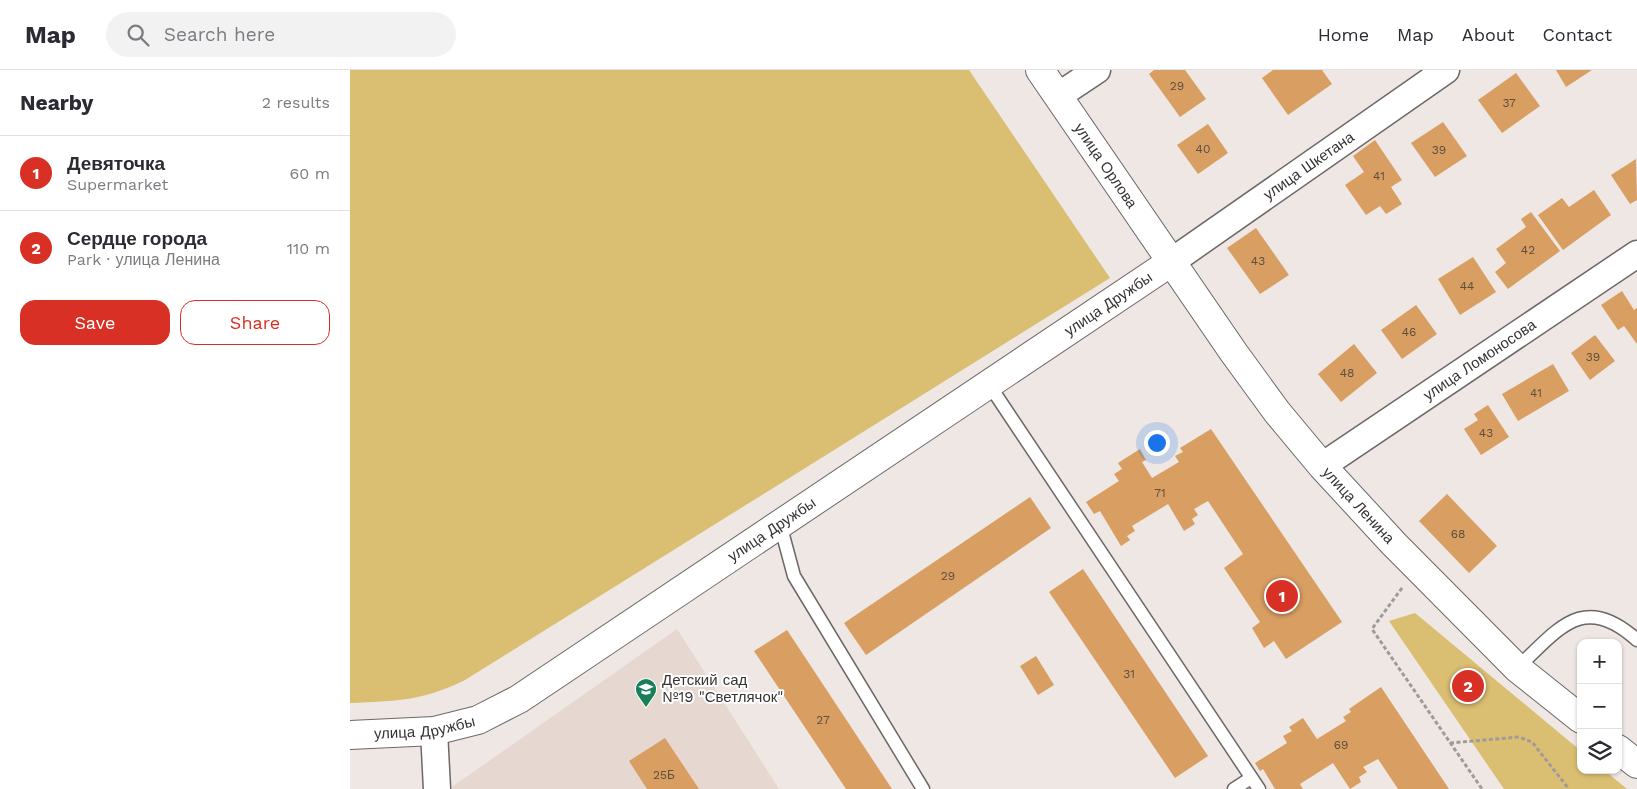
<!DOCTYPE html>
<meta charset="utf-8">
<style>
body{margin:0;font-family:"Work Sans",sans-serif;background:#f2f2f3;color:#2b2b33}
.controls{position:absolute;right:15px;bottom:15px;display:grid;overflow:hidden;border-radius:10px;box-shadow:0 1px 4px #0004}
.controls button{width:45px;height:45px;display:grid;place-items:center;padding:0;border:0;border-bottom:1px solid #e1e1e2;background:#fff;color:#2b2b33;font:25px sans-serif}
.you{position:absolute;left:806px;top:372px;width:18px;height:18px;margin:-12px;border:4px solid #fff;border-radius:50%;background:#1a73e8;box-shadow:0 0 0 8px #1a73e833}
.badge{display:grid;place-items:center;width:32px;height:32px;border-radius:50%;background:#d93025;color:#fff;font-size:16px;font-weight:700}
.pin{position:absolute;translate:-50% -50%;border:2px solid #fff;box-shadow:0 1px 5px #0006}
.list{margin:0;padding:0;list-style:none}
h2{display:flex;justify-content:space-between;align-items:center;height:65px;margin:0;padding:0 20px;font-size:21px}
h2 small{font-size:16px;font-weight:400;color:#7c7c81}
.list li{display:grid;grid-template-columns:32px 1fr auto;gap:15px;align-items:center;box-sizing:border-box;height:75px;padding:0 20px;border-top:1px solid #e1e1e2}
.list b{display:block;font-size:19px;white-space:nowrap}
.list p{margin:0;font-size:16px;white-space:nowrap;color:#7c7c81}
.list em{font-size:16px;font-style:normal;color:#7c7c81}
.actions{display:flex;gap:10px;padding:15px 20px}
.actions a{flex:1;padding:11px 0;border:1px solid #d93025;border-radius:15px;text-align:center;font-size:18px;color:#d93025}
.actions .main{background:#d93025;color:#fff}
.icon{flex:none;width:28px;height:28px;fill:none;stroke:currentColor;stroke-width:2;stroke-linecap:round;stroke-linejoin:round}
.map{position:relative;flex:none;width:1287px;height:719px;overflow:hidden}
header{display:flex;align-items:center;gap:30px;box-sizing:border-box;height:70px;padding:0 25px;background:#fff;border-bottom:1px solid #e1e1e2}
header strong{font-size:24px}
nav{display:flex;gap:28px;margin-inline-start:auto;font-size:18px}
.search{width:350px;height:45px;background:#f2f2f3;display:flex;align-items:center;gap:12px;box-sizing:border-box;padding:0 18px;border-radius:28px;color:#7c7c81;font-size:19px}
main{display:flex}
aside{flex:1;background:#fff}
.map>svg:first-child{display:block}
</style>
<header>
<strong>Map</strong>
<div class="search"><svg class="icon" aria-label="search" viewBox="0 0 24 24"><circle cx="10" cy="10" r="6"/><path d="M15 15l6 6"/></svg>Search here</div>
<nav><a>Home</a><a>Map</a><a>About</a><a>Contact</a></nav>
</header>
<main>
<aside>
<h2>Nearby<small>2 results</small></h2>
<ul class="list">
<li><span class="badge">1</span><div><b>Девяточка</b><p>Supermarket</p></div><em>60 m</em></li>
<li><span class="badge">2</span><div><b>Сердце города</b><p>Park · улица Ленина</p></div><em>110 m</em></li>
</ul>
<div class="actions"><a class="main">Save</a><a>Share</a></div>
</aside>
<div class="map">
<svg width="1287" height="719" viewBox="0 0 1287 719">
<rect width="100%" height="100%" fill="#eee7e4"/>
<path fill="#e6d7d1" d="M327,559L429,719H103L102,717Z"/>
<g fill="#dabe72">
<path d="M0,0H619L760,208L115,610C72,631 47,631 0,633Z"/>
<path d="M1065,543L1231,681V700H1254L1277,719H1154L1039,551Z"/>
</g>
<g fill="#d89e62">
<path d="M804,0H835L856,29L830,47L799,4Z"/>
<path d="M923,0H972L982,14L938,45L912,8Z"/>
<path d="M1206,0H1242L1216,17Z"/>
<path d="M1166,3L1190,36L1152,63L1128,30Z"/>
<path d="M1093,52L1117,86L1085,107L1061,73Z"/>
<path d="M858,54L878,83L848,104L827,75Z"/>
<path d="M1025,70L1052,110L1041,117L1052,134L1036,144L1030,136L1016,145L995,115L1014,102L1003,86Z"/>
<path d="M1286,89L1287,130L1280,134L1261,105Z"/>
<path d="M1244,120L1261,145L1213,180L1188,145L1212,128L1219,137Z"/>
<path d="M1181,142L1210,181L1158,219L1145,202L1156,193L1146,179L1176,157L1171,149Z"/>
<path d="M906,158L939,205L910,224L877,178Z"/>
<path d="M1123,187L1146,222L1110,245L1088,209Z"/>
<path d="M1272,221L1284,240L1287,238V274L1274,256L1268,260L1251,235Z"/>
<path d="M1066,235L1087,264L1052,289L1031,260Z"/>
<path d="M1245,265L1265,291L1240,310L1221,283Z"/>
<path d="M1004,274L1027,303L991,332L968,304Z"/>
<path d="M1203,294L1219,321L1168,351L1152,324Z"/>
<path d="M1138,335L1159,367L1131,385L1114,359L1128,350L1124,344Z"/>
<path d="M861,359L992,552L936,589L924,571L914,578L902,558L910,552L874,498L893,484L858,431L844,439L848,445L842,449L845,454L834,461L818,434L782,456L785,461L777,466L780,470L771,476L750,441L744,444L736,432L769,411L764,404L772,399L768,393L790,379L796,390L792,392L802,408L829,392L825,386L833,382L830,378Z"/>
<path d="M1097,424L1147,476L1119,503L1069,451Z"/>
<path d="M680,427L701,458L516,585L494,553Z"/>
<path d="M733,499L858,686L825,708L699,522Z"/>
<path d="M437,560L542,719H496L404,581Z"/>
<path d="M686,586L704,615L688,625L670,596Z"/>
<path d="M1031,617L1099,719H1048L1028,689L1013,697L1017,702L1009,707L1011,712L1000,719L983,693L950,714L953,719H925L913,699L910,701L905,693L937,673L933,666L942,661L939,657L953,648L967,669L996,651L993,647L1001,642L999,639Z"/>
<path d="M315,668L349,719H297L279,691Z"/>
</g>
<g fill="none" stroke-linecap="round" stroke-linejoin="round">
<g stroke="#6d6765" stroke-width="15">
<g id="lane">
<path d="M638,313L909,719"/>
<path d="M430,454L444,506L573,719"/>
<path d="M1167,598C1208,560 1233,521 1287,570"/>
<path d="M884,719L901,708"/>
</g>
</g>
<g stroke="#6d6765" stroke-width="29">
<g id="street">
<path d="M708,26L747,0"/>
<path id="s1" d="M821,192L1096,0"/>
<path id="s2" d="M972,396L1287,184"/>
<path d="M84,661L87,719"/>
</g>
</g>
<g stroke="#6d6765" stroke-width="30">
<g id="secondary">
<path id="s3" d="M690,0L884,283L927,342L972,396L1044,474L1167,598L1231,649"/>
<path id="s4" d="M0,665L84,661L128,650L169,629L821,192"/>
<path d="M1268,679L1287,694"/>
</g>
</g>
<g stroke="#a09a98" stroke-width="3" stroke-dasharray="4 2.5" stroke-linecap="butt">
<path d="M1052,518L1022,559L1132,719"/>
<path d="M1100,673L1169,667L1182,672L1219,719"/>
</g>
<use href="#lane" stroke="#fff" stroke-width="12"/>
<use href="#street" stroke="#fff" stroke-width="26"/>
<use href="#secondary" stroke="#fff" stroke-width="28"/>
</g>
<defs>
<g id="school-pin" transform="scale(1.125)"><path d="M0 17L-7.5 6A9.5 9.5 0 1 1 7.5 6Z" fill="#187f59" stroke="#fff"/><path d="M0-5L7-2L0 1L-7-2ZM-4 1L0 2.5L4 1V4Q0 6-4 4Z" fill="#fff"/></g>
</defs>
<g fill-rule="evenodd">
<use href="#school-pin" x="296" y="619"/>
</g>
<g text-anchor="middle" stroke-width="4" stroke-linejoin="round" paint-order="stroke">
<g font-size="12" fill="#5e4e3e">
<text x="827" y="20">29</text>
<text x="1159" y="37">37</text>
<text x="853" y="83">40</text>
<text x="1089" y="84">39</text>
<text x="1029" y="110">41</text>
<text x="1178" y="184">42</text>
<text x="908" y="195">43</text>
<text x="1117" y="220">44</text>
<text x="1059" y="266">46</text>
<text x="1243" y="291">39</text>
<text x="997" y="307">48</text>
<text x="1186" y="327">41</text>
<text x="1136" y="367">43</text>
<text x="810" y="427">71</text>
<text x="1108" y="468">68</text>
<text x="598" y="510">29</text>
<text x="779" y="608">31</text>
<text x="473" y="654">27</text>
<text x="991" y="679">69</text>
<text x="314" y="709">25Б</text>
</g>
<g font-size="15" fill="#363332" stroke="#fff">
<text dy="5" stroke="none"><textPath href="#s3" startOffset="116">улица Орлова</textPath></text>
<text dy="5" stroke="none"><textPath href="#s1" startOffset="168">улица Шкетана</textPath></text>
<text dy="5" stroke="none"><textPath href="#s4" startOffset="885">улица Дружбы</textPath></text>
<text dy="5" stroke="none"><textPath href="#s2" startOffset="190">улица Ломоносова</textPath></text>
<text dy="5" stroke="none"><textPath href="#s3" startOffset="540">улица Ленина</textPath></text>
<text dy="5" stroke="none"><textPath href="#s4" startOffset="480">улица Дружбы</textPath></text>
<text dy="5" stroke="none"><textPath href="#s4" startOffset="75">улица Дружбы</textPath></text>
</g>
<g font-size="15" fill="#363332" stroke="#fff" text-anchor="start">
<text x="312" y="615">Детский сад<tspan x="312" dy="17">№19 "Светлячок"</tspan></text>
</g>
</g>
</svg>
<div class="controls">
<button>+</button>
<button>−</button>
<button><svg class="icon" aria-label="layers" viewBox="0 0 24 24"><path d="M12 4l9 5-9 5-9-5zM3 14l9 5 9-5"/></svg></button>
</div>
<div class="you"></div>
<div class="pin badge" style="left:932px;top:526px">1</div>
<div class="pin badge" style="left:1118px;top:616px">2</div>
</div>
</main>
